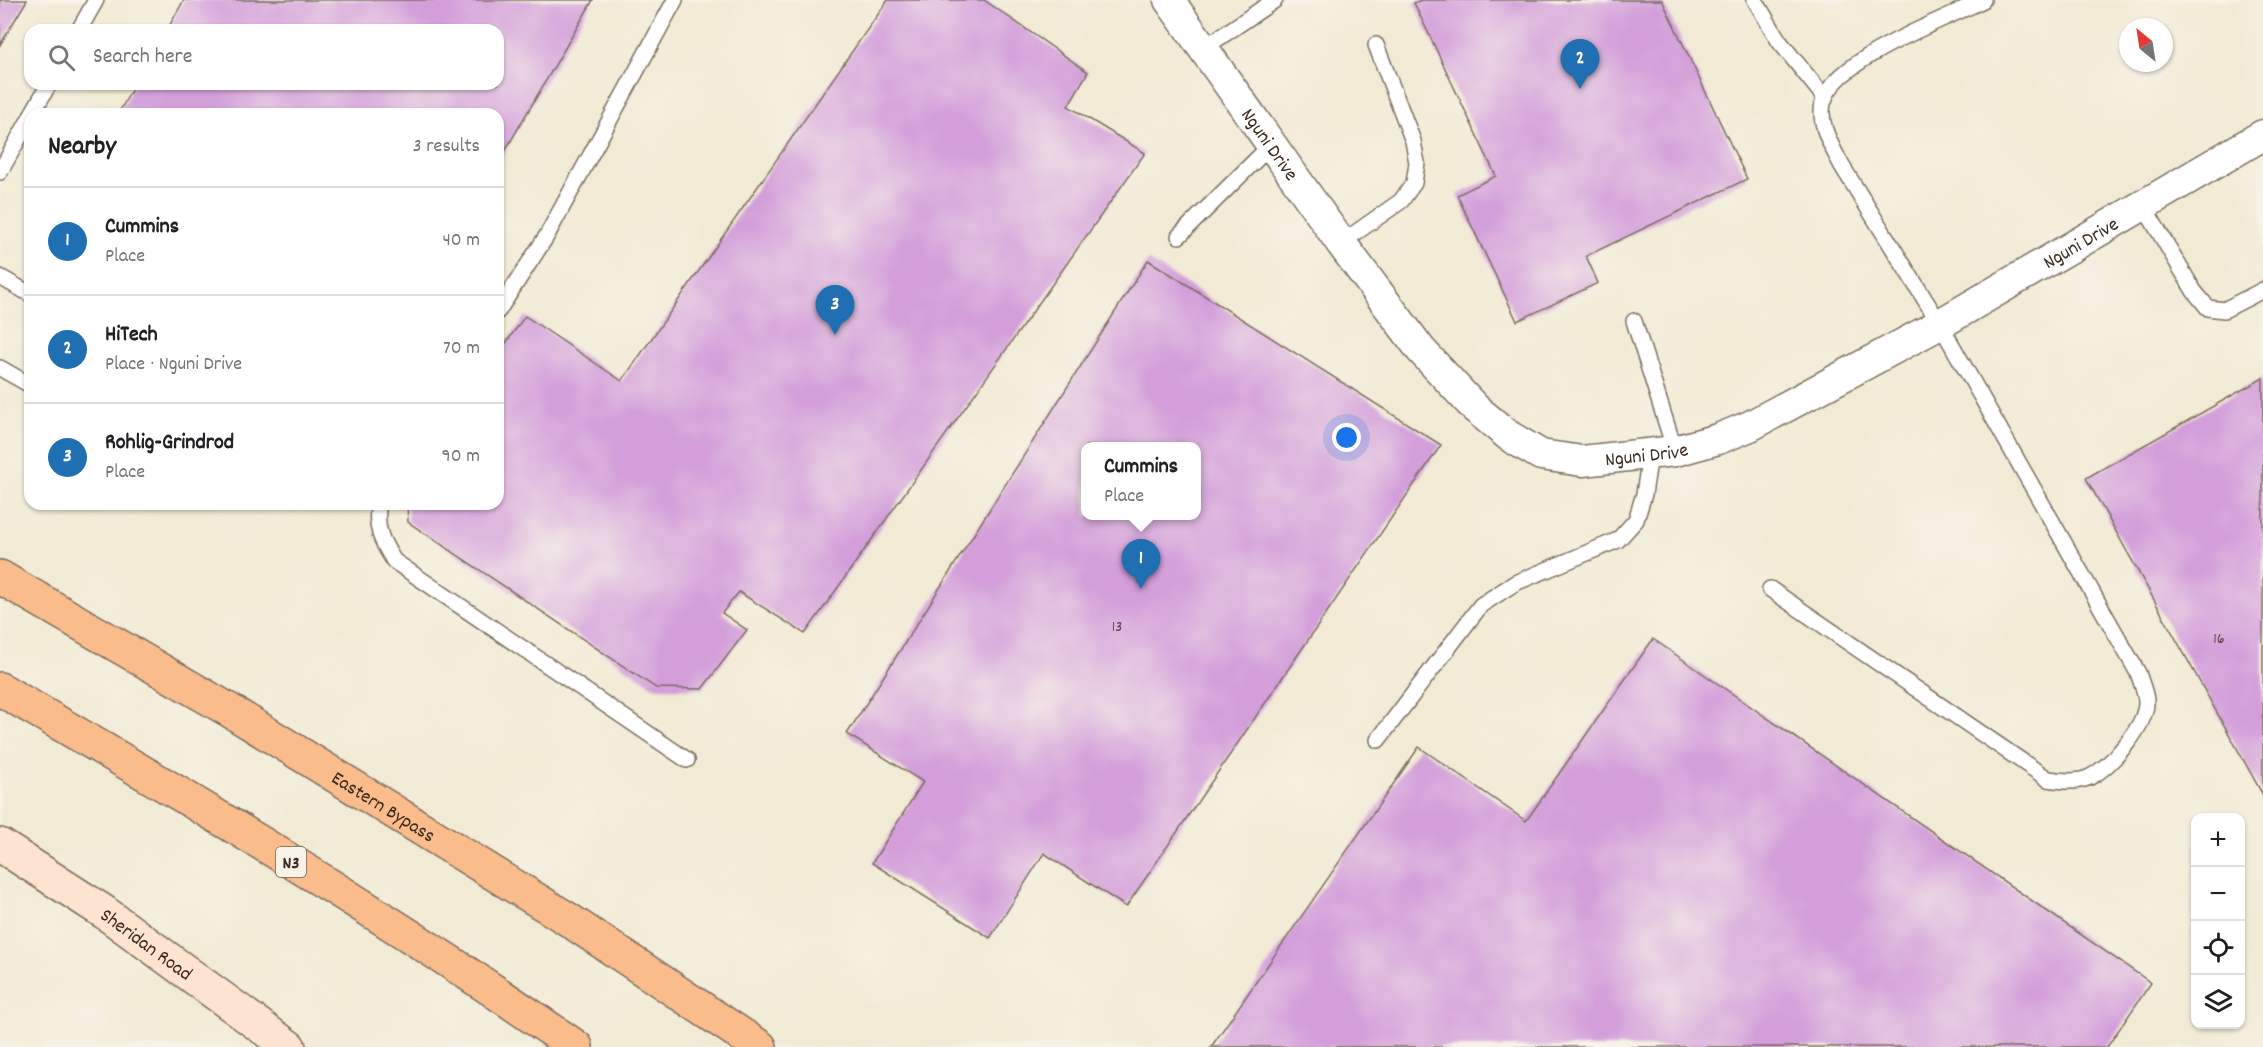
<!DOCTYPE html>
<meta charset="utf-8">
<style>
body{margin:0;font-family:Dekko,sans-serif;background:#f2f2f2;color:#202124}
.controls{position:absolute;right:18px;bottom:18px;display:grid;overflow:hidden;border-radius:12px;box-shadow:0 2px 4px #0004}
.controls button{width:54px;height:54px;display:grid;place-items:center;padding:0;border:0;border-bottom:2px solid #e0e0e0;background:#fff;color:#202124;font:30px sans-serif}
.compass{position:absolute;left:2119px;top:18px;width:54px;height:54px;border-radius:50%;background:#fff;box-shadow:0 2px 4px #0004;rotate:330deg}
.you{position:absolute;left:1347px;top:438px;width:21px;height:21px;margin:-15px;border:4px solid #fff;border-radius:50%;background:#1a73e8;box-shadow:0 0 0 9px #1a73e833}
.badge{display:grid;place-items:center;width:39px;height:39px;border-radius:50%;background:#1f6fb2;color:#fff;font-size:20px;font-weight:700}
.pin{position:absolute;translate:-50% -50px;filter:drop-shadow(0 2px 3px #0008)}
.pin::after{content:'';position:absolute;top:32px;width:21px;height:18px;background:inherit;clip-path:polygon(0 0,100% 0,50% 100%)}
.popup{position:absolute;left:1081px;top:442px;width:120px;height:78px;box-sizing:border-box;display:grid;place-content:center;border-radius:12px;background:#fff;filter:drop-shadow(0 2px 4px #0005);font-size:20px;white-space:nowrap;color:#757577}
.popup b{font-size:22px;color:#202124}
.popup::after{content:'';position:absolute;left:50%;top:100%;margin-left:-12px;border:12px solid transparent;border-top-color:#fff}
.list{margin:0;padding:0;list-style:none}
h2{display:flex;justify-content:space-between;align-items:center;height:78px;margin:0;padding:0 24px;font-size:26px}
h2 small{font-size:20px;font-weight:400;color:#757577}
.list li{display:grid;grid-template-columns:39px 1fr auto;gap:18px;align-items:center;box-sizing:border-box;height:108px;padding:0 24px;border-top:2px solid #e0e0e0}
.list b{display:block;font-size:22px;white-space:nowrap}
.list p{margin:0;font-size:20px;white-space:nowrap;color:#757577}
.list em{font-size:20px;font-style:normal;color:#757577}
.icon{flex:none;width:33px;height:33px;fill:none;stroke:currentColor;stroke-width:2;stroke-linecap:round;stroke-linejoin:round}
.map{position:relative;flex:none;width:2263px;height:1047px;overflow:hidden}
.search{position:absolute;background:#fff;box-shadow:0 2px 4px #0004;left:24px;top:24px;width:480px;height:66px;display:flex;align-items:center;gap:15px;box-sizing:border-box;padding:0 21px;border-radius:18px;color:#757577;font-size:22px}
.panel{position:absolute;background:#fff;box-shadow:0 2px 4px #0004;left:24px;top:108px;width:480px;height:402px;border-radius:18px}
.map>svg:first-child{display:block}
</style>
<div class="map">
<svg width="2263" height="1047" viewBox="0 0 2263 1047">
<rect width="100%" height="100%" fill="#f7f3e8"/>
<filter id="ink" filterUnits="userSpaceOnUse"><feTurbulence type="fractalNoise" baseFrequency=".0167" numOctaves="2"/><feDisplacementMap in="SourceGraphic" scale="12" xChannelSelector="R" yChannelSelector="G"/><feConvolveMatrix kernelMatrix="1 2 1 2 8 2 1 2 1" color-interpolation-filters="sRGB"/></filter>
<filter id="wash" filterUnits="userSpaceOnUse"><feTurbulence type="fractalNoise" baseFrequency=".008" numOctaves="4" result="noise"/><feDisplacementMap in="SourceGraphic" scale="24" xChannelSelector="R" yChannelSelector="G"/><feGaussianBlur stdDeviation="1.35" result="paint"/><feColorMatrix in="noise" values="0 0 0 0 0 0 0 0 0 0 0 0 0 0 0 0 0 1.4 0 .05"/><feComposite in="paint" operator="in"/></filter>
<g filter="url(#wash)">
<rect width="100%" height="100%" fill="#f1ead4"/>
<g id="blocks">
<g fill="#d39eda" fill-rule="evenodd">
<path d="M0,0H27L0,45Z"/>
<path d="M184,0H593L498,163V114H118L135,84H498V30H167Z"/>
<path d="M888,0H984L1088,72L1068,106L1145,153L805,634L739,592L722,613L747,630L702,689L656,688L408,522L407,504H498V354L525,316L622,381Z"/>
<path d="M1421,0H1662L1747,179L1586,256L1598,283L1517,321L1457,195L1496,176L1414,3Z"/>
<path d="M1148,260L1441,445L1126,907L1044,853L990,938L872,863L923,782L847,734ZM1086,446H1196V516H1086Z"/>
<path d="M2263,378V795L2086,478Z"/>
<path d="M1653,639L2151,983L2107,1047H1211L1419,747L1526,821Z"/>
</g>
</g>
</g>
<g filter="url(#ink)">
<use href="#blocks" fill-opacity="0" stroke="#7b6d5e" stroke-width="1.5"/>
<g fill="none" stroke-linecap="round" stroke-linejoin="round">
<g stroke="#7b6d5e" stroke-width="18">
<g id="lane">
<path d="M1755,0L1779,41L1825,98"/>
<path d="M79,30L96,0"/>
<path d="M1204,48L1275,0"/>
<path d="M32,114L49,84"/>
<path d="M0,172L30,118"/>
<path d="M2143,205L2194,291L2208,308L2224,310L2263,290"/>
<path d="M1179,236L1273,143"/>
<path d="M1341,243L1401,201L1414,183L1417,163L1413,141L1376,45"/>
<path d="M0,277L30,294"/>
<path d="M498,311L546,237L675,0"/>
<path d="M1634,321L1675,451"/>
<path d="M0,368L30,385"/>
<path d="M379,504C374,527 382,542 394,561L687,760"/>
<path d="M1770,589L2048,779C2062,781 2077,783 2090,777C2111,767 2148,724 2146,700C2145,691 2141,682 2138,673L1940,324L1842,166C1832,147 1815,120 1825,97C1842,57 1943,20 1983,0"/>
<path d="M1378,740L1481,605L1515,583L1618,540L1636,520L1644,494L1650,455"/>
</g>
</g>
<g stroke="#7b6d5e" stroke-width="33">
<g id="street">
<path id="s1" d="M1169,0L1341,243L1421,350L1475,408L1509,436L1541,455L1582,461L1675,451L1718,439L1750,426L1940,324L2263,135"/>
</g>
</g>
<g stroke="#7b6d5e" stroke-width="36">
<g id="secondary">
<path id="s2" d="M0,845L104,912L289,1047"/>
</g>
</g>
<g stroke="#7b6d5e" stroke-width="36">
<g id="highway">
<path id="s3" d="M0,577L229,710L566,918L760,1047"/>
<path d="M0,689C196,802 391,918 576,1047"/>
</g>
</g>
<use href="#lane" stroke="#fff" stroke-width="15"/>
<use href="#street" stroke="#fff" stroke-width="30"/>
<use href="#secondary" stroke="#fde4d0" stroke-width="33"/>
<use href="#highway" stroke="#f9bc8a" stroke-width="33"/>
</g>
</g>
<g text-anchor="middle" stroke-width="4.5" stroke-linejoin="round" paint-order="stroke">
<g font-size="16" fill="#61474d">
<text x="1117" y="631">13</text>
<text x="2219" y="643">16</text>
</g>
<rect fill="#f7f3e8" stroke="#73665b" stroke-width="1.5" x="276" y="847" width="30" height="30" rx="4.5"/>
<g font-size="18" font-weight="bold" fill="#3b2a1e">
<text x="291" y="868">N3</text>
</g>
<g font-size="20" fill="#3b2a1e" stroke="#f7f3e8">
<text dy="7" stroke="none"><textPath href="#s1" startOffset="176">Nguni Drive</textPath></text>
<text dy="7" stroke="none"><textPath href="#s1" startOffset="1184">Nguni Drive</textPath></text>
<text dy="7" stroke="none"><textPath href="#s1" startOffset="698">Nguni Drive</textPath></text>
<text dy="7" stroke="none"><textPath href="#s3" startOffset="447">Eastern Bypass</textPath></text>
<text dy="7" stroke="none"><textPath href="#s2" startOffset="177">Sheridan Road</textPath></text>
</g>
</g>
</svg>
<div class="controls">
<button>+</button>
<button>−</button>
<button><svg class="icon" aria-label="locate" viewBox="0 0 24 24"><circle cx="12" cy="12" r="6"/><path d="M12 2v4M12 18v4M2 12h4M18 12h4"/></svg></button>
<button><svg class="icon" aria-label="layers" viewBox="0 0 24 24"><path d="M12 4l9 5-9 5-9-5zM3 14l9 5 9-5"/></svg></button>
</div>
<svg class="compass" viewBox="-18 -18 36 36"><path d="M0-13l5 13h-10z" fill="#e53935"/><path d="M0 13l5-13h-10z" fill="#757577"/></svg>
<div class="you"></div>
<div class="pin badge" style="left:1141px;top:589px">1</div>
<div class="popup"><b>Cummins</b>Place</div>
<div class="pin badge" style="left:1580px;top:89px">2</div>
<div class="pin badge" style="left:835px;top:335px">3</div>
<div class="search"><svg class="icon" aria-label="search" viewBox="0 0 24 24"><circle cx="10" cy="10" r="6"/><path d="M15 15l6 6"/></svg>Search here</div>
<section class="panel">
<h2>Nearby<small>3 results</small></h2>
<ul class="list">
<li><span class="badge">1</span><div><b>Cummins</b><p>Place</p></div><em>40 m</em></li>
<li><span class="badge">2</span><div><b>HiTech</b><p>Place · Nguni Drive</p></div><em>70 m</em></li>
<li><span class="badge">3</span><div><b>Rohlig-Grindrod</b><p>Place</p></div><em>90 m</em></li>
</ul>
</section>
</div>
